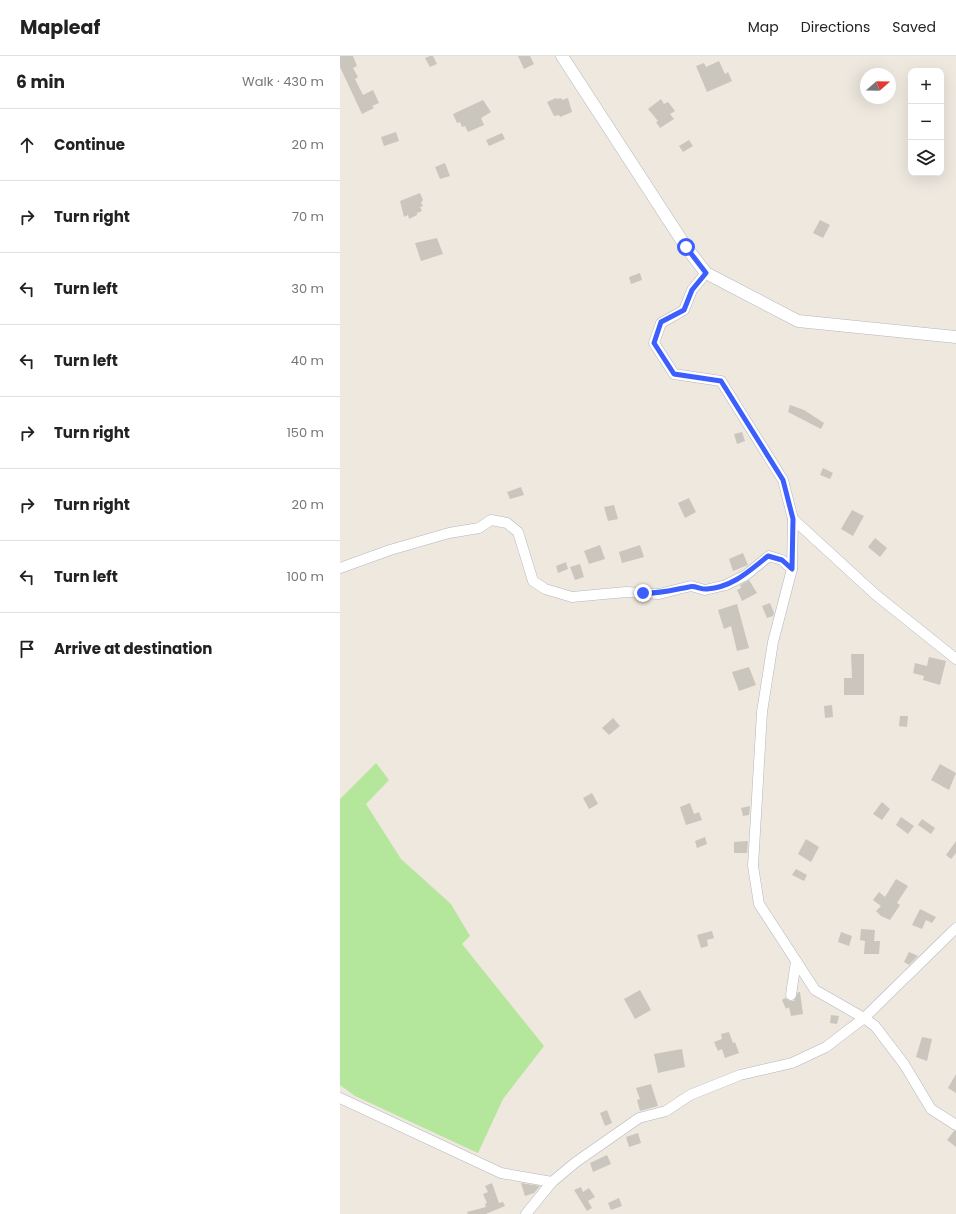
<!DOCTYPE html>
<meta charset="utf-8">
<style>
body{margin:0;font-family:Poppins,sans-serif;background:#f2f2f2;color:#222}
.controls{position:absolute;right:12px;top:12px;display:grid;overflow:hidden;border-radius:8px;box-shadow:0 4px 16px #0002}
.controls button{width:36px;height:36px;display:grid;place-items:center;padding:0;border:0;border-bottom:1px solid #e0e0e0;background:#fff;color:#222;font:20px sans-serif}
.compass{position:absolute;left:520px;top:12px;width:36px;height:36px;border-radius:50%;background:#fff;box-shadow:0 4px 16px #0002;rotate:70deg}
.stop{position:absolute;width:12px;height:12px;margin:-9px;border:3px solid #3c5efe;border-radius:50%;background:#fff}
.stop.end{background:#3c5efe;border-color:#fff;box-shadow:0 1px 4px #0008}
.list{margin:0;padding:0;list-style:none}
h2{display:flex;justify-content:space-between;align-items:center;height:52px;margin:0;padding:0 16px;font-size:17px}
h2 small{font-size:13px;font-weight:400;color:#767676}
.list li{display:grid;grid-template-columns:26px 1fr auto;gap:12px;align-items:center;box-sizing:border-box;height:72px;padding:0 16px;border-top:1px solid #e0e0e0}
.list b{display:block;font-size:15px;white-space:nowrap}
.list em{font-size:13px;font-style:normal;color:#767676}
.icon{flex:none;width:22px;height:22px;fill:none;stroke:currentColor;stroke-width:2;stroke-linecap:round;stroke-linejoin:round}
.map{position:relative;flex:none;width:616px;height:1158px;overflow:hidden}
header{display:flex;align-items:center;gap:24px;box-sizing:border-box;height:56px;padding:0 20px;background:#fff;border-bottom:1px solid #e0e0e0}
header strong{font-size:19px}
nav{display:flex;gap:22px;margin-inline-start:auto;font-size:14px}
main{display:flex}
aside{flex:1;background:#fff}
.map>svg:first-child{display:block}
</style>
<header>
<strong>Mapleaf</strong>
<nav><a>Map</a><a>Directions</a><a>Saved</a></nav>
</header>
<main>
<aside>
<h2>6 min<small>Walk · 430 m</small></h2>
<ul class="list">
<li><svg class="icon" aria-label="ahead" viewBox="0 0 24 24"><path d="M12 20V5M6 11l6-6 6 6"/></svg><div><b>Continue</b></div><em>20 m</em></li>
<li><svg class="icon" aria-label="right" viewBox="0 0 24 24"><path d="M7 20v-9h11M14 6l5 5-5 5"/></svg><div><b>Turn right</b></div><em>70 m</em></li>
<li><svg class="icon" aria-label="left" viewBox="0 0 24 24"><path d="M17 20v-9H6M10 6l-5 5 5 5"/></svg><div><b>Turn left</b></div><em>30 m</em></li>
<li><svg class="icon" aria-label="left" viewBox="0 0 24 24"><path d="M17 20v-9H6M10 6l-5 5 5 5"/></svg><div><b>Turn left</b></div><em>40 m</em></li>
<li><svg class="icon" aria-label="right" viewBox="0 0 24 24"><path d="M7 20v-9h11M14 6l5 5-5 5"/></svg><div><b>Turn right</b></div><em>150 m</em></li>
<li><svg class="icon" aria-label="right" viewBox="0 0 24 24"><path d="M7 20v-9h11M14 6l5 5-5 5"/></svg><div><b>Turn right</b></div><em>20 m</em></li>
<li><svg class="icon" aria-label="left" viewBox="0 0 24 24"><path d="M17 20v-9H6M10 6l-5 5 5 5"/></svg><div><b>Turn left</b></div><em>100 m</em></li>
<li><svg class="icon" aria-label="arrive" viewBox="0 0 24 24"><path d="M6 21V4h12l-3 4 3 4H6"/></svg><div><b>Arrive at destination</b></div></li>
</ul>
</aside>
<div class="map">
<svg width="616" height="1158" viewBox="0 0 616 1158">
<rect width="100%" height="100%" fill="#eee8df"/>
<path fill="#b4e69b" d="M36,707L49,724L26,748L61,803L111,848L130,880L122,888L204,990L163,1043L138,1097L15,1040L0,1029V743Z"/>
<g fill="#cac6bd">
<path d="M0,0H13L17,10L13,12L18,21L15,23L23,39L33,34L39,47L32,50L34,52L22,58L0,11Z"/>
<path d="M90,0H93L97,8L90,11L85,2Z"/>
<path d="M178,0H190L194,8L184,13Z"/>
<path d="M379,5L385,18L388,16L392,25L367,36L356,10L364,7L366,11Z"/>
<path d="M216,42L217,43L221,42L222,44L228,42L232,56L220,61L219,59L214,60L207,46Z"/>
<path d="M321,43L324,48L328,46L335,55L330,58L334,63L320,72L316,66L318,65L308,53Z"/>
<path d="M143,44L151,56L141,62L144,69L128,76L125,70L122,71L120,66L117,67L113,58Z"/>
<path d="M56,76L59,85L44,90L41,81Z"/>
<path d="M162,77L165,83L149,90L146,84Z"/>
<path d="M349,84L353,90L343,96L339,90Z"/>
<path d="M105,107L110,120L100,123L95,111Z"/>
<path d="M80,137L83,144L81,147L83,150L80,151L82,155L77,157V159L69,163L68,159L64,161L60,145Z"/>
<path d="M480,164L490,169L483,182L473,177Z"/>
<path d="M97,182L103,198L81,205L75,187Z"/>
<path d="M300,217L302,224L291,228L289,221Z"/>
<path d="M450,349L464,354L484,367L481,373L448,356Z"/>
<path d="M402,376L405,385L397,388L394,378Z"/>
<path d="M483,412L493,417L490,423L480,419Z"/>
<path d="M181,431L184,439L170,443L167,436Z"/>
<path d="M349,442L356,456L345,462L338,447Z"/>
<path d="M274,449L278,463L268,465L264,451Z"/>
<path d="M512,454L524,460L513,480L501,473Z"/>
<path d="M535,482L547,492L540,501L528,491Z"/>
<path d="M260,489L265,503L249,508L244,495Z"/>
<path d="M300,489L304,501L282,507L279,496Z"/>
<path d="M403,497L408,509L393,515L389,503Z"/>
<path d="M226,506L228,513L218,517L216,510Z"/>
<path d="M240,508L244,521L235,524L230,511Z"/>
<path d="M409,524L417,537L402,545L397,534L401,532L400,529Z"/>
<path d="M430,547L434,557L433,560L427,562L422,550Z"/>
<path d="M397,548L409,592L397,595L391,570L384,573L378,554Z"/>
<path d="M511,598H524V639H504V622H512Z"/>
<path d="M589,601L606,605L600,629L583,624L584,620L573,617L575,607L587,610Z"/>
<path d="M409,611L416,629L399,635L392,616Z"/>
<path d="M492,649L493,661L485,662L484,650Z"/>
<path d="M560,660H568L567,671L559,670Z"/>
<path d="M273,662L280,670L269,679L262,672Z"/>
<path d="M600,708L616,717L609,734L591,724Z"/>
<path d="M252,737L258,748L249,753L243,742Z"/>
<path d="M542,746L550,753L542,764L533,758Z"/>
<path d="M350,747L354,758L359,756L362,764L346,769L340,751Z"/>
<path d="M410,750L409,759L403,760L401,752Z"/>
<path d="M561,761L574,770L568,778L556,769Z"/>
<path d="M582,763L595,772L591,778L578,769Z"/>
<path d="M365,781L367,788L357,792L355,785Z"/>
<path d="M466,783L479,791L471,806L458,798Z"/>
<path d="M408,785L407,797H394V786Z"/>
<path d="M616,785V797L611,803L606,799Z"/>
<path d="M456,813L467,819L464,825L452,819Z"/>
<path d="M556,823L568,830L557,847L560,849L550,864L541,860L536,855L541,850L533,844L539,836L545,841Z"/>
<path d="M580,853L596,861L592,867L586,864L582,873L572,869Z"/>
<path d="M521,873L535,874L534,885H540L539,898H524L525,885L520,884Z"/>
<path d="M372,875L374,882L367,884L368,890L361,892L357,879Z"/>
<path d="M501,876L512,880L509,890L498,886Z"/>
<path d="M569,896L578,900L569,909L564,906Z"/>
<path d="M300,934L311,954L295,963L284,943Z"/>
<path d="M458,936H460L463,958L451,960L449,951L446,953L442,944L445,942L450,945H454Z"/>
<path d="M491,959L499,960L497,968L490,967Z"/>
<path d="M389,976L393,987L395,986L399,997L385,1002L382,993L378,995L374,986L382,983L381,978Z"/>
<path d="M582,981L592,983L587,1005L576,1001Z"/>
<path d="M342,993L345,1011L318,1017L314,998Z"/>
<path d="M616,1018V1037L608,1032Z"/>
<path d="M311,1028L318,1050L300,1055L297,1044L300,1043L296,1032Z"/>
<path d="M267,1054L272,1067L265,1070L260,1057Z"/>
<path d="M614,1075H616V1091L607,1084Z"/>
<path d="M298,1077L301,1087L289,1091L286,1081Z"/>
<path d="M267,1099L271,1108L253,1116L250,1107Z"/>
<path d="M152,1127L159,1147L163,1146L165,1150L146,1158H128L127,1156L146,1151L145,1148L147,1147L143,1138L148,1136L145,1130Z"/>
<path d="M181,1127L200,1130L194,1137L185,1140Z"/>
<path d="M241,1131L243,1136L249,1132L255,1141L248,1145L252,1152L247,1155L234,1134Z"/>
<path d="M279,1142L282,1150L271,1154L268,1147Z"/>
</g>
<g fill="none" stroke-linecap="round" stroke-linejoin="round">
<g stroke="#b3b5c0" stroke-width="11">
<g id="minor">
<path d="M366,217L352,234L344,254L321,267L314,287L334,318L381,325L443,424L453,463L536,539L616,603"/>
<path d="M453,463L452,513L433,586L422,656L413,810L419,848L475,934L524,962L535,970L564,1008L591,1053L616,1069"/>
<path d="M0,512L50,494L109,477L139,472L151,464L167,467L178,476L193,525L205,533L232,541L286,536L319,538L351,530L365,534L386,529L406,519L429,500L442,504L452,513"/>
<path d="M451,939L456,905"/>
<path d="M0,1042L161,1117L212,1126"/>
<path d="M186,1158L212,1126L236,1106L299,1062L326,1055L350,1039L400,1019L452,1007L486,991L524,962L616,872"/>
</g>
</g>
<g stroke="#b3b5c0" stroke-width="13">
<path id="tertiary" d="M222,0L346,191L366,217L458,265L616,281"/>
</g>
<use href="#minor" stroke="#fff" stroke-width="10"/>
<use href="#tertiary" stroke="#fff" stroke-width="12"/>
</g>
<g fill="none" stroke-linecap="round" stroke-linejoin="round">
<path stroke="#3c5efe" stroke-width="5" d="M303,537C319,538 332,534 349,531C355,529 361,534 367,533C393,531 409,515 428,500L442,504L452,513L453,463L443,424L381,325L334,318L314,287L321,266L344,254L352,234L366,217L346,191"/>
</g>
</svg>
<div class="controls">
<button>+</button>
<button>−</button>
<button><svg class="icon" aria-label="layers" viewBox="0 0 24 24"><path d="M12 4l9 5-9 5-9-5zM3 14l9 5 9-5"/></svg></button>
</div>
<svg class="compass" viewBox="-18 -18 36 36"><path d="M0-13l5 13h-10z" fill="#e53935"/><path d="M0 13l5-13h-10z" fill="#767676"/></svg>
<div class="stop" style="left:346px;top:191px"></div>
<div class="stop end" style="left:303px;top:537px"></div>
</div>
</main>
